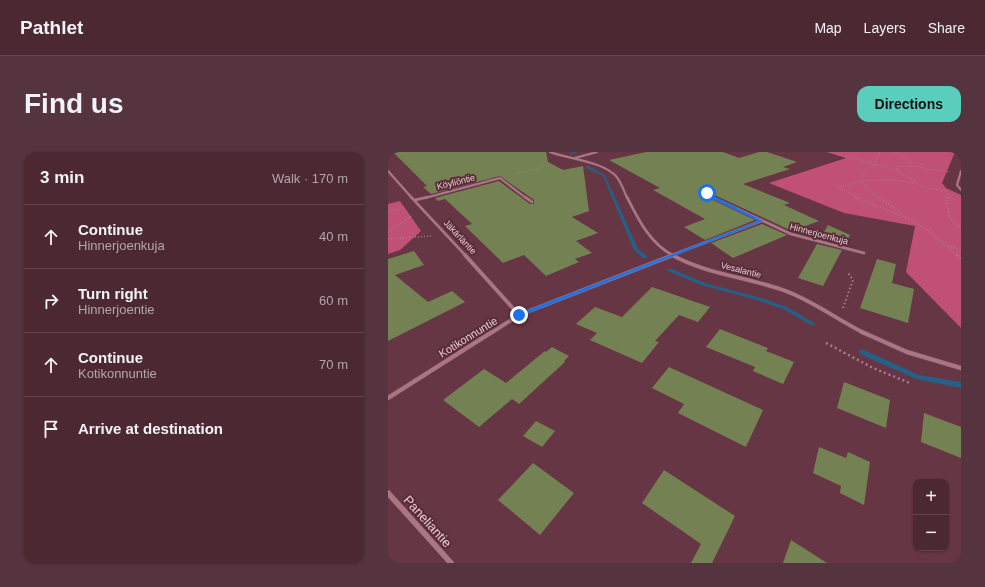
<!DOCTYPE html>
<meta charset="utf-8">
<style>
body{margin:0;font-family:Arial,sans-serif;background:#56343f;color:#f1f3f6}
.controls{position:absolute;right:12px;bottom:12px;display:grid;overflow:hidden;border-radius:8px;box-shadow:0 1px 3px #0004}
.controls button{width:36px;height:36px;display:grid;place-items:center;padding:0;border:0;border-bottom:1px solid #63444e;background:#4c2833;color:#f1f3f6;font:20px sans-serif}
.stop{position:absolute;width:12px;height:12px;margin:-9px;border:3px solid #1a73e8;border-radius:50%;background:#fff}
.stop.end{background:#1a73e8;border-color:#fff;box-shadow:0 1px 4px #0008}
.list{margin:0;padding:0;list-style:none}
h2{display:flex;justify-content:space-between;align-items:center;height:52px;margin:0;padding:0 16px;font-size:17px}
h2 small{font-size:13px;font-weight:400;color:#b2a6ac}
.list li{display:grid;grid-template-columns:26px 1fr auto;gap:12px;align-items:center;box-sizing:border-box;height:64px;padding:0 16px;border-top:1px solid #63444e}
.list b{display:block;font-size:15px;white-space:nowrap}
.list p{margin:0;font-size:13px;white-space:nowrap;color:#b2a6ac}
.list em{font-size:13px;font-style:normal;color:#b2a6ac}
.icon{flex:none;width:22px;height:22px;fill:none;stroke:currentColor;stroke-width:2;stroke-linecap:round;stroke-linejoin:round}
.map{position:relative;flex:none;width:573px;height:411px;overflow:hidden;border-radius:12px}
header{display:flex;align-items:center;gap:24px;box-sizing:border-box;height:56px;padding:0 20px;background:#4c2833;border-bottom:1px solid #63444e}
header strong{font-size:19px}
nav{display:flex;gap:22px;margin-inline-start:auto;font-size:14px}
.intro{display:flex;align-items:center;justify-content:space-between;box-sizing:border-box;height:96px;padding:0 24px}
h1{margin:0;font-size:28px}
.button{padding:10px 18px;border-radius:12px;background:#5acebc;color:#111;font-size:14px;font-weight:700}
main{display:flex;gap:24px;padding:0 24px}
aside{flex:1;background:#4c2833;border-radius:12px;box-shadow:0 1px 3px #0004}
.map>svg:first-child{display:block}
</style>
<header>
<strong>Pathlet</strong>
<nav><a>Map</a><a>Layers</a><a>Share</a></nav>
</header>
<div class="intro"><h1>Find us</h1><a class="button">Directions</a></div>
<main>
<aside>
<h2>3 min<small>Walk · 170 m</small></h2>
<ul class="list">
<li><svg class="icon" aria-label="ahead" viewBox="0 0 24 24"><path d="M12 20V5M6 11l6-6 6 6"/></svg><div><b>Continue</b><p>Hinnerjoenkuja</p></div><em>40 m</em></li>
<li><svg class="icon" aria-label="right" viewBox="0 0 24 24"><path d="M7 20v-9h11M14 6l5 5-5 5"/></svg><div><b>Turn right</b><p>Hinnerjoentie</p></div><em>60 m</em></li>
<li><svg class="icon" aria-label="ahead" viewBox="0 0 24 24"><path d="M12 20V5M6 11l6-6 6 6"/></svg><div><b>Continue</b><p>Kotikonnuntie</p></div><em>70 m</em></li>
<li><svg class="icon" aria-label="arrive" viewBox="0 0 24 24"><path d="M6 21V4h12l-3 4 3 4H6"/></svg><div><b>Arrive at destination</b></div></li>
</ul>
</aside>
<div class="map">
<svg width="573" height="411" viewBox="0 0 573 411">
<rect width="100%" height="100%" fill="#663644"/>
<g fill="#c05076">
<path d="M439,0H567L554,31L558,36L573,43V176L518,120L527,74L456,61L381,31L458,6Z"/>
<path d="M12,49L33,79L12,98L0,102V52Z"/>
</g>
<g fill="none" stroke-linecap="round" stroke-linejoin="round">
<g fill="#246088" fill-rule="evenodd">
<path d="M187,0H190L183,3L182,2Z"/>
<path d="M198,14H200L217,23L250,97L259,104V106H255L246,98L215,24L198,16Z"/>
<path d="M280,117H284L317,131L373,146L399,155L428,172L427,173H423L395,157L369,148L313,133L280,119Z"/>
<path d="M472,198H476L531,223L573,230V236L528,227L472,202L471,200Z"/>
</g>
</g>
<g fill="#748152">
<path d="M5,0H158L160,10L175,18L195,14L201,59L184,65L210,81L188,89L204,101L187,107L191,110L158,124L136,103L115,111L77,74L84,72L57,47L50,49L47,46L111,29L142,52H146V48L112,24L43,42L35,35L39,34Z"/>
<path d="M258,0H335L351,6L371,0H379L409,10L395,15L402,17L355,32L402,51L396,53L431,69L404,79L318,39L317,42L323,47L367,68L317,88L296,75L317,67L265,38L272,36L221,8Z"/>
<path d="M374,72L399,83L345,106L323,91Z"/>
<path d="M440,73L462,83L457,93L432,87Z"/>
<path d="M429,92L454,98L435,134L410,126Z"/>
<path d="M26,99L36,113L7,123L40,150L64,139L77,150L0,189V107Z"/>
<path d="M489,107L508,112L504,131L526,137L520,171L472,156Z"/>
<path d="M264,135L322,155L310,170L291,163L267,189L271,190L254,211L202,188L209,181L188,172L207,155L234,165Z"/>
<path d="M332,177L380,196L378,199L406,210L395,232L365,219L367,215L318,195Z"/>
<path d="M164,195L181,204L176,209L177,210L131,252L124,247L91,275L55,248L96,217L118,231L157,199L158,200Z"/>
<path d="M281,215L375,258L358,295L290,261L296,252L264,236Z"/>
<path d="M456,230L502,248L498,276L449,256Z"/>
<path d="M536,261L573,275V306L533,290Z"/>
<path d="M148,269L167,279L154,295L135,284Z"/>
<path d="M431,295L458,306L460,300L482,310L476,353L452,341L453,334L425,321Z"/>
<path d="M145,311L186,341L152,383L110,348Z"/>
<path d="M276,318L347,364L324,411H303L313,392L254,351Z"/>
<path d="M403,388L439,411H395Z"/>
</g>
<g fill="none" stroke-linecap="round" stroke-linejoin="round">
<g stroke="#7c5460" stroke-width="2.5">
<g id="minor-far4">
<path d="M162,0C181,7 212,9 227,23C233,29 236,39 239,46"/>
<path d="M187,6L209,0"/>
<path d="M0,19L24,46"/>
<path d="M573,19L569,33L573,38"/>
<path d="M319,41L326,46"/>
<path d="M37,46L112,26L138,46"/>
</g>
</g>
<g stroke="#7c5460" stroke-width="3">
<g id="minor-far3">
<path d="M23,45L78,104"/>
<path d="M137,45L144,50"/>
<path d="M239,45C250,67 262,92 286,104"/>
<path d="M324,45L403,82L476,101"/>
<path d="M27,48L40,45"/>
<path d="M282,104L373,69"/>
</g>
</g>
<g stroke="#7c5460" stroke-width="4.5">
<g id="minor-far2">
<path d="M77,103L131,163"/>
<path d="M284,103C318,122 358,125 395,138C424,148 448,167 476,181"/>
<path d="M103,181L131,163L285,103"/>
</g>
</g>
<g stroke="#7c5460" stroke-width="5">
<g id="minor-far1">
<path d="M474,180L519,200L573,216"/>
<path d="M0,246L104,180"/>
</g>
</g>
<g stroke="#7c5460" stroke-width="6">
<path id="minor" d="M0,341L63,411"/>
</g>
<g stroke="#a67f89" stroke-width="1" stroke-dasharray="1 1.5" stroke-linecap="butt">
<path d="M441,0L508,18"/>
<path d="M506,0L519,6L523,14"/>
<path d="M126,22L162,13"/>
<path d="M559,39L537,36L508,18L509,15L523,14L562,20"/>
<path d="M470,46L449,35L474,29L473,23L487,12L492,0"/>
<path d="M491,46L480,38L474,29L507,28L526,31"/>
<path d="M559,46L564,44"/>
</g>
<g stroke="#a67f89" stroke-width="1.5" stroke-dasharray="1 2" stroke-linecap="butt">
<path d="M467,45L524,68L546,83L570,104"/>
<path d="M490,45L514,61"/>
<path d="M562,45L558,46L562,67L573,77"/>
<path d="M0,60L17,55"/>
<path d="M0,80L25,63"/>
<path d="M0,87L43,84"/>
<path d="M560,94L573,98"/>
</g>
<g stroke="#a67f89" stroke-width="2" stroke-dasharray="1.5 2.5" stroke-linecap="butt">
<path d="M569,103L573,107"/>
<path d="M455,156L465,128L460,121"/>
</g>
<path stroke="#a67f89" stroke-width="2.5" stroke-dasharray="2 3" stroke-linecap="butt" d="M438,191L485,216L522,231"/>
<use href="#minor-far4" stroke="#ac7584" stroke-width="2"/>
<use href="#minor-far3" stroke="#ac7584" stroke-width="2.5"/>
<use href="#minor-far2" stroke="#ac7584" stroke-width="3.5"/>
<use href="#minor-far1" stroke="#ac7584" stroke-width="4"/>
<use href="#minor" stroke="#ac7584" stroke-width="5.5"/>
</g>
<path fill="#1a73e8" d="M318,40L375,69L133,164H129V162L370,69L323,46Z"/>
<g text-anchor="middle" stroke-width="4" stroke-linejoin="round" paint-order="stroke">
<g font-size="9" fill="#e9cbd2" stroke="#5a2c3a">
<text transform="translate(68 30) rotate(-14)" y="3">Köyliöntie</text>
<text transform="translate(431 82) rotate(15)" y="3">Hinnerjoenkuja</text>
<text transform="translate(72 85) rotate(47)" y="3">Jäkärläntie</text>
<text transform="translate(353 118) rotate(14)" y="3">Vesalantie</text>
</g>
<g font-size="11" fill="#e9cbd2" stroke="#5a2c3a">
<text transform="translate(80 185) rotate(-32)" y="4">Kotikonnuntie</text>
</g>
<g font-size="13" fill="#e9cbd2" stroke="#5a2c3a">
<text transform="translate(40 369) rotate(48)" y="5">Paneliantie</text>
</g>
</g>
</svg>
<div class="controls">
<button>+</button>
<button>−</button>
</div>
<div class="stop" style="left:319px;top:41px"></div>
<div class="stop end" style="left:131px;top:163px"></div>
</div>
</main>
